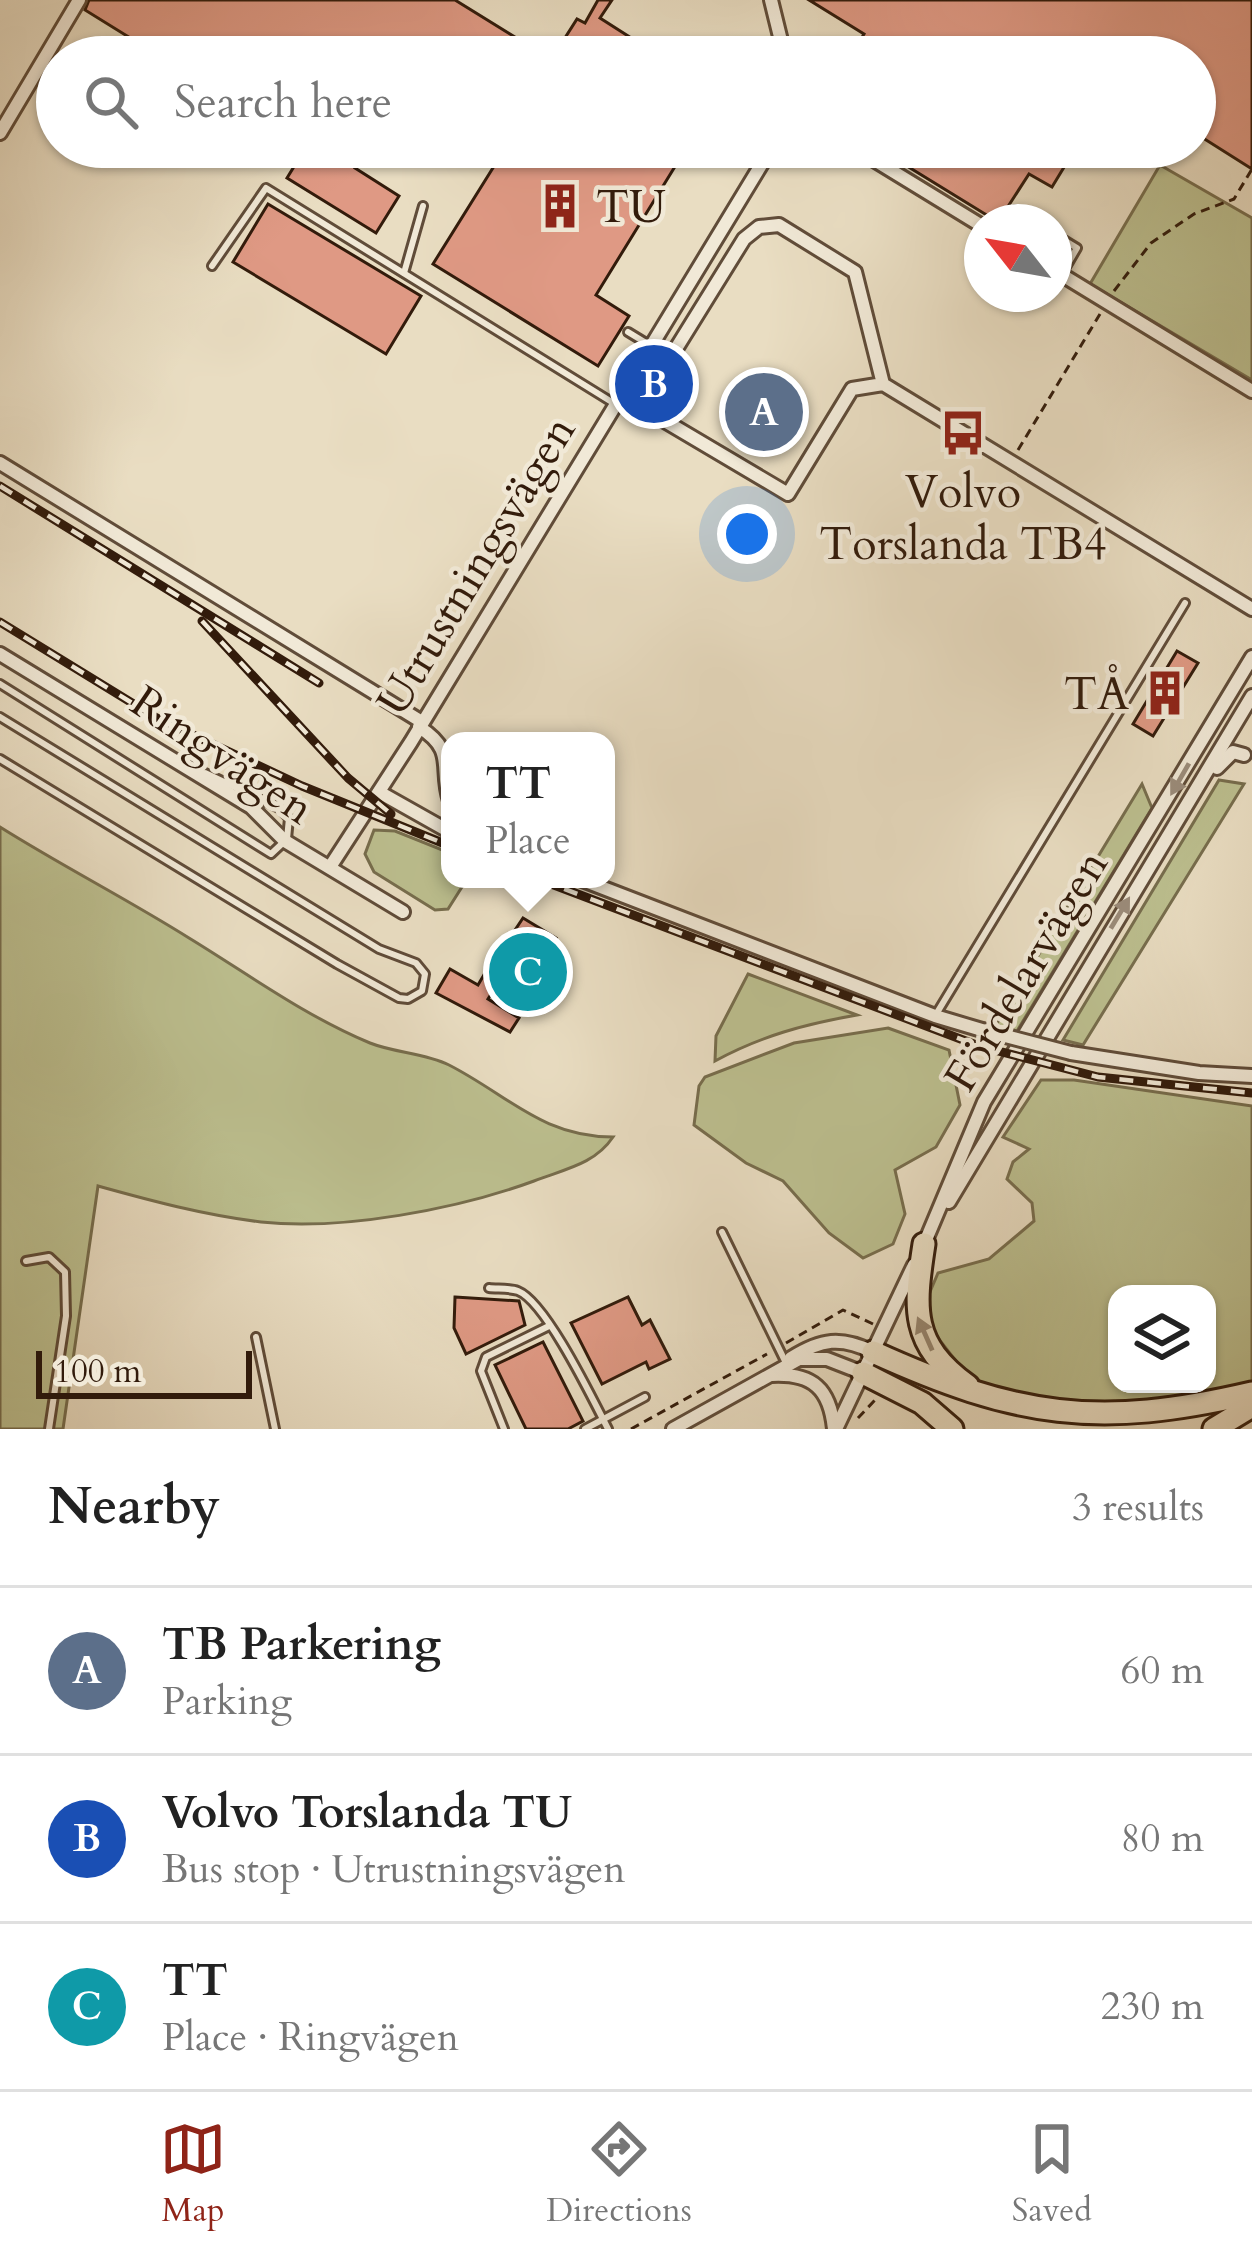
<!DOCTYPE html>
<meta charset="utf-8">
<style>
body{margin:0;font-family:Cardo,serif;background:#f2f2f2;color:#222}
.controls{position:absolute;right:36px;bottom:36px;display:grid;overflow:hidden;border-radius:24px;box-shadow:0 3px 9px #0004}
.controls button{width:108px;height:108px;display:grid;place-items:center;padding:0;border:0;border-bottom:3px solid #e0e0e0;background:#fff;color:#222;font:60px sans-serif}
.compass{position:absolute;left:964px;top:204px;width:108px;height:108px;border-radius:50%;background:#fff;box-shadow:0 3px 9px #0004;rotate:301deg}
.scale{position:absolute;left:36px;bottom:30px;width:216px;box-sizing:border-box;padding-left:12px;border:6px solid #321b0b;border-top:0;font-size:33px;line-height:42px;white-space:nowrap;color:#321b0b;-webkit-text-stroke:9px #f1e9d7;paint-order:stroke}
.you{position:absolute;left:747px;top:534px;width:42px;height:42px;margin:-30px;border:9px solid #fff;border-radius:50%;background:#1a73e8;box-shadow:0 0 0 18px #1a73e833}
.badge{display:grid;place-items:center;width:78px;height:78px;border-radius:50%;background:#8f2418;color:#fff;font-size:39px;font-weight:700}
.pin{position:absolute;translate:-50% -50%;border:6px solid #fff;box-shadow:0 3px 12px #0006}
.popup{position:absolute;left:441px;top:732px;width:174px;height:156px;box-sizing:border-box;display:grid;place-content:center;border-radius:24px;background:#fff;filter:drop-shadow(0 3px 9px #0005);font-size:39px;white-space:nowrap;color:#767676}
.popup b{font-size:45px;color:#222}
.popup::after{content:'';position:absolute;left:50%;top:100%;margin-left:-24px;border:24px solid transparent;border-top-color:#fff}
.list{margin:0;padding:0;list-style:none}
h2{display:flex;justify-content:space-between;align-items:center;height:156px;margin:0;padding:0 48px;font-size:51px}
h2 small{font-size:39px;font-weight:400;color:#767676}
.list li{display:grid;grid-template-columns:78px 1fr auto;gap:36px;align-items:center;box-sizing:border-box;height:168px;padding:0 48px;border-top:3px solid #e0e0e0}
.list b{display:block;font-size:45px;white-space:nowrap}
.list p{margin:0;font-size:39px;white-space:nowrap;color:#767676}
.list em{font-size:39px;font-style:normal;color:#767676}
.icon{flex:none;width:66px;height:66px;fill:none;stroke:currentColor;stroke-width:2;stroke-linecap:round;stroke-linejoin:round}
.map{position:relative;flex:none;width:1252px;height:1429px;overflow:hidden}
.search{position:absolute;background:#fff;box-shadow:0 3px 9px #0004;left:36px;right:36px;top:36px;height:132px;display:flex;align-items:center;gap:30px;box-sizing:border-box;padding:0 42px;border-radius:66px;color:#767676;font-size:45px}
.sheet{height:660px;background:#fff}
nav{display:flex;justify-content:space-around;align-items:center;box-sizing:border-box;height:168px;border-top:3px solid #e0e0e0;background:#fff;font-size:33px;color:#767676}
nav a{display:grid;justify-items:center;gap:6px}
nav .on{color:#8f2418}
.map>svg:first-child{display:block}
</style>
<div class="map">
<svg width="1252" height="1429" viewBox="0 0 1252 1429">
<rect width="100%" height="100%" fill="#e9ddc2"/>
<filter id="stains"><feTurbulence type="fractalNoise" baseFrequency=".00167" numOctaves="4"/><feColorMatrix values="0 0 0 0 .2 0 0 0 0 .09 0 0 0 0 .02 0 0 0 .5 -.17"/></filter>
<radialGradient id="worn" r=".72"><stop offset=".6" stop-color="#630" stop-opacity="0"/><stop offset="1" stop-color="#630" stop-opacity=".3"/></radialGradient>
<g fill="#bcbf8f" stroke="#776d4d" stroke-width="3" fill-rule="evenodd">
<path d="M1160,165L1252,218V380L1090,284Z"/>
<path d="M1219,780L1244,784L1083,1045L1063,1040Z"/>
<path d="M1142,784L1152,808L1017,1031L996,1025Z"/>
<path d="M0,827C62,866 127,899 189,938C248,974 305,1016 370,1043C395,1053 425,1053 449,1065C508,1095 542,1137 613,1137C595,1164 565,1169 534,1181C458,1209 342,1231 261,1222C204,1215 152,1201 98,1186L63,1429H0Z"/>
<path d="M374,830L395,831L450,853V879H467L448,909L435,910L374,872L365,854Z"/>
<path d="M748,974L857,1015C805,1024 761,1036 715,1061L716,1036Z"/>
<path d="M888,1028L949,1050L960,1105L936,1147L895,1170L905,1214L893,1244L863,1258L829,1233L783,1181L746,1163L694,1125L699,1086L705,1077L794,1043Z"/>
<path d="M1041,1080H1074L1252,1106V1381L1224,1392L1136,1408L990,1393L959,1365L931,1329L924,1306L938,1273L989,1259L1034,1221L1032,1203L1007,1179L1013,1162L1029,1149L1003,1137ZM1117,1294H1207V1384H1117Z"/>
</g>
<g fill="#df9984" stroke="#321b0b" stroke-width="3">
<path d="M89,0H455L547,57H161L85,10Z"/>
<path d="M598,0H612L600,18L661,57H561L570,45L563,41L577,19L585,23Z"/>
<path d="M809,0H1252V169L1195,133V57H850L864,34Z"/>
<path d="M306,147H368L355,168L399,196L376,233L287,178Z"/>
<path d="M506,147H687L596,295L629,316L598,366L433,264Z"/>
<path d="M876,147H1060L1072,154L1052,187L1029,174L998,222Z"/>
<path d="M268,204L421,296L386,354L233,262Z"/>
<path d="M1177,651L1198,663L1153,736L1133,724Z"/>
<path d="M523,918L556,938L544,957L570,973L547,1010L500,980L488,999L519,1018L510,1032L436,993L450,969L478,985L508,934L511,936Z"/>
<path d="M455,1297L519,1301L525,1325L466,1354L454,1328Z"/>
<path d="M628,1297L642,1325L650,1320L670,1359L649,1369L646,1362L602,1384L571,1323Z"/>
<path d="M543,1342L583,1421L568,1429H526L495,1365Z"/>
</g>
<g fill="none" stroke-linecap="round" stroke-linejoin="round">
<g stroke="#604c39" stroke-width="12">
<g id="service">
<path d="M1015,210L1035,222"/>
<path d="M1054,234L1077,248L1063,272"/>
<path d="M212,266L266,188L615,404"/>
<path d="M404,273L423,206"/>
<path d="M628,332L651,346"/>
<path d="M0,684L271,854L287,839L289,818L279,808L205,773"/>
<path d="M0,717L379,949L416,963L425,974L422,991L408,999L399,998L337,964L0,759"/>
<path d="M935,1016L1185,603"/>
<path d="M722,1232L785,1361"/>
<path d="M26,1261L49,1257L65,1272L66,1316L49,1429"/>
<path d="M489,1288C497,1289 510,1288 518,1291C546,1302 593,1400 608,1429"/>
<path d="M256,1337L275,1429"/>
<path d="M504,1429L481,1371L486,1357L549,1326"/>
<path d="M585,1429L645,1397"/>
</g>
</g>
<g stroke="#604c39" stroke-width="18">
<g id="minor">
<path d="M771,0L785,57"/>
<path d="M0,133L79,0"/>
<path d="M853,147L982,226"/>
<path d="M1054,270L1252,391"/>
<path d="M883,384L855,272L779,225L759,227L744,239L651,389L647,404L653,414L788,494L852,389L883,384L1252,609"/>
<path d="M0,463L422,722"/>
<path d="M0,654L251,807L285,841L403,912"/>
<path d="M419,727C457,751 439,767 450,801"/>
<path d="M1217,768L1233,752L1244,755"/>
<path d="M379,792L450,832"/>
<path d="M330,867L411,742L772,147"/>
<path d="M580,879L935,1016L982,1030"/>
<path d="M1071,1053L1199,1073L1252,1076"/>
<path d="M949,1202L1252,696"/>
<path d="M923,1247L984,1102L1252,657"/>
<path d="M791,1358C821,1339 841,1336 873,1352"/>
<path d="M772,1375C813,1373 830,1389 834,1429"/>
<path d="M673,1429L799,1359H827L863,1373"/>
<path d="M836,1429L914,1265"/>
</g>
</g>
<g stroke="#321b0b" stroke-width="27">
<g id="primary">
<path d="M924,1244C914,1309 910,1344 968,1386"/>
<path d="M873,1352C1016,1417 1098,1429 1252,1393"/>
<path d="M863,1373L922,1403L952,1429"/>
<path d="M1214,1429L1252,1406"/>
</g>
</g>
<g stroke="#321b0b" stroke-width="3" stroke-dasharray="9 6" stroke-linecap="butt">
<path d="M1114,291L1151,243L1194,214L1234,199L1252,169"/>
<path d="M1018,450L1100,314"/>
<path d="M786,1343L843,1310L873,1324"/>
<path d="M858,1418L876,1399"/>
<path d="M631,1429L767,1354"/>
</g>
<use href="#service" stroke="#f1e9d7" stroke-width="6"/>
<use href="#minor" stroke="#f1e9d7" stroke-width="12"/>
<use href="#primary" stroke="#e9ddc2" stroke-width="21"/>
<g stroke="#321b0b" stroke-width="9">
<g id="rail">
<path d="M0,486L319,683"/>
<path d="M202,621L348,778L391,814"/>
<path d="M0,622L155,717L302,786L450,846"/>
<path d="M538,879L979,1046L1098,1077L1252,1093"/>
</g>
</g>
<use href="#rail" stroke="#f1e9d7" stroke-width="4.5" stroke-dasharray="14" stroke-linecap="butt"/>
<g stroke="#604c39" stroke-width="18" stroke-linecap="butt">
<path id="minor-bridge" d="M982,1030L1071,1053"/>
</g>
<use href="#minor-bridge" stroke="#f1e9d7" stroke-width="12"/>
</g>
<defs><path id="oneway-solid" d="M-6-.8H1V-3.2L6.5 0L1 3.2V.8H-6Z" transform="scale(3)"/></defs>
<g fill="#9b8c7b">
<use href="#oneway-solid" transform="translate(1180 779) rotate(120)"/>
<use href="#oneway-solid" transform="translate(1120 913) rotate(-59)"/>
</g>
<use fill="#978670" href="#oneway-solid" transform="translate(925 1334) rotate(-114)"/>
<defs>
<g id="building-bare" transform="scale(3.6)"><path d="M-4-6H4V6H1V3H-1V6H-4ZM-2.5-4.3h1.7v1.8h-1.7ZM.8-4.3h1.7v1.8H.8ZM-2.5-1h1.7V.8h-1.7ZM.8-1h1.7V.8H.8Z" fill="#8f2418" stroke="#f1e9d7" stroke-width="2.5" paint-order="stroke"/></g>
<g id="bus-bare" transform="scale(3.6)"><path d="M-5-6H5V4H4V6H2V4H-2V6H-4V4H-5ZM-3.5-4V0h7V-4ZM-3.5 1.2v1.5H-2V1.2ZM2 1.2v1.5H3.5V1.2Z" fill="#8f2418" stroke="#f1e9d7" stroke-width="2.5" paint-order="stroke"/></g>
</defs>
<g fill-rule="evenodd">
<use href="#building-bare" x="560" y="206"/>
<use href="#bus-bare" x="963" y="433"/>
<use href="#building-bare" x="1165" y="693"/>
</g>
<g text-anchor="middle" stroke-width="9" stroke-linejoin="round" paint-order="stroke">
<g font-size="45" fill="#321b0b" stroke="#f1e9d7" text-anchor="start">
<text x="596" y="222">TU</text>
<text x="963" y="507" text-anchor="middle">Volvo<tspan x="963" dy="52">Torslanda TB4</tspan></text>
<text x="1129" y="709" text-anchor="end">TÅ</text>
</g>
<g font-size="45" fill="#321b0b" stroke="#f1e9d7">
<text transform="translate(475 565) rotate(-59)" y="16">Utrustningsvägen</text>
<text transform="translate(223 754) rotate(34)" y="16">Ringvägen</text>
<text transform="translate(1025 970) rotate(-59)" y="16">Fördelarvägen</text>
</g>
</g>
<rect width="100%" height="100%" filter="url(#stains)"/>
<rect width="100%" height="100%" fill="url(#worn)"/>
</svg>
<div class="controls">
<button><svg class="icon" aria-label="layers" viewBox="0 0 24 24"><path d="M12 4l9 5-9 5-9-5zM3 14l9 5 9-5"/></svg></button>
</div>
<svg class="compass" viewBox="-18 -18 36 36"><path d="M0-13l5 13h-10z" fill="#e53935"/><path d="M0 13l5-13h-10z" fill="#767676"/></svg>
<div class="scale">100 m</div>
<div class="you"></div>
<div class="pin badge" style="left:764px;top:412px;background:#5c6f8a">A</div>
<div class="pin badge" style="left:654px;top:384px;background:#1a4fb4">B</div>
<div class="pin badge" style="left:528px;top:972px;background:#0f9aa8">C</div>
<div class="popup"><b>TT</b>Place</div>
<div class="search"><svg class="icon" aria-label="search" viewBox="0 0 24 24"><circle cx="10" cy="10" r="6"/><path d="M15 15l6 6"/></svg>Search here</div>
</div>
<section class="sheet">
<h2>Nearby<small>3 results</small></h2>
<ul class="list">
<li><span class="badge" style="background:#5c6f8a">A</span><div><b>TB Parkering</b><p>Parking</p></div><em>60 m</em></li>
<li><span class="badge" style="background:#1a4fb4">B</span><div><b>Volvo Torslanda TU</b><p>Bus stop · Utrustningsvägen</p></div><em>80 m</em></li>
<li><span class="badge" style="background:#0f9aa8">C</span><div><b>TT</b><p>Place · Ringvägen</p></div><em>230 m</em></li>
</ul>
</section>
<nav>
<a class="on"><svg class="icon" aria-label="map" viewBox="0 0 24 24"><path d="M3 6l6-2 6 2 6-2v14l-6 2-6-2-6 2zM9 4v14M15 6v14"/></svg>Map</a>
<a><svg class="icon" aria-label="directions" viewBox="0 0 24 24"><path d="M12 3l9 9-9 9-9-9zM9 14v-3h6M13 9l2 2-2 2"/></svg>Directions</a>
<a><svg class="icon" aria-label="saved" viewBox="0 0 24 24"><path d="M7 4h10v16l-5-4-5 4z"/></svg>Saved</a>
</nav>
